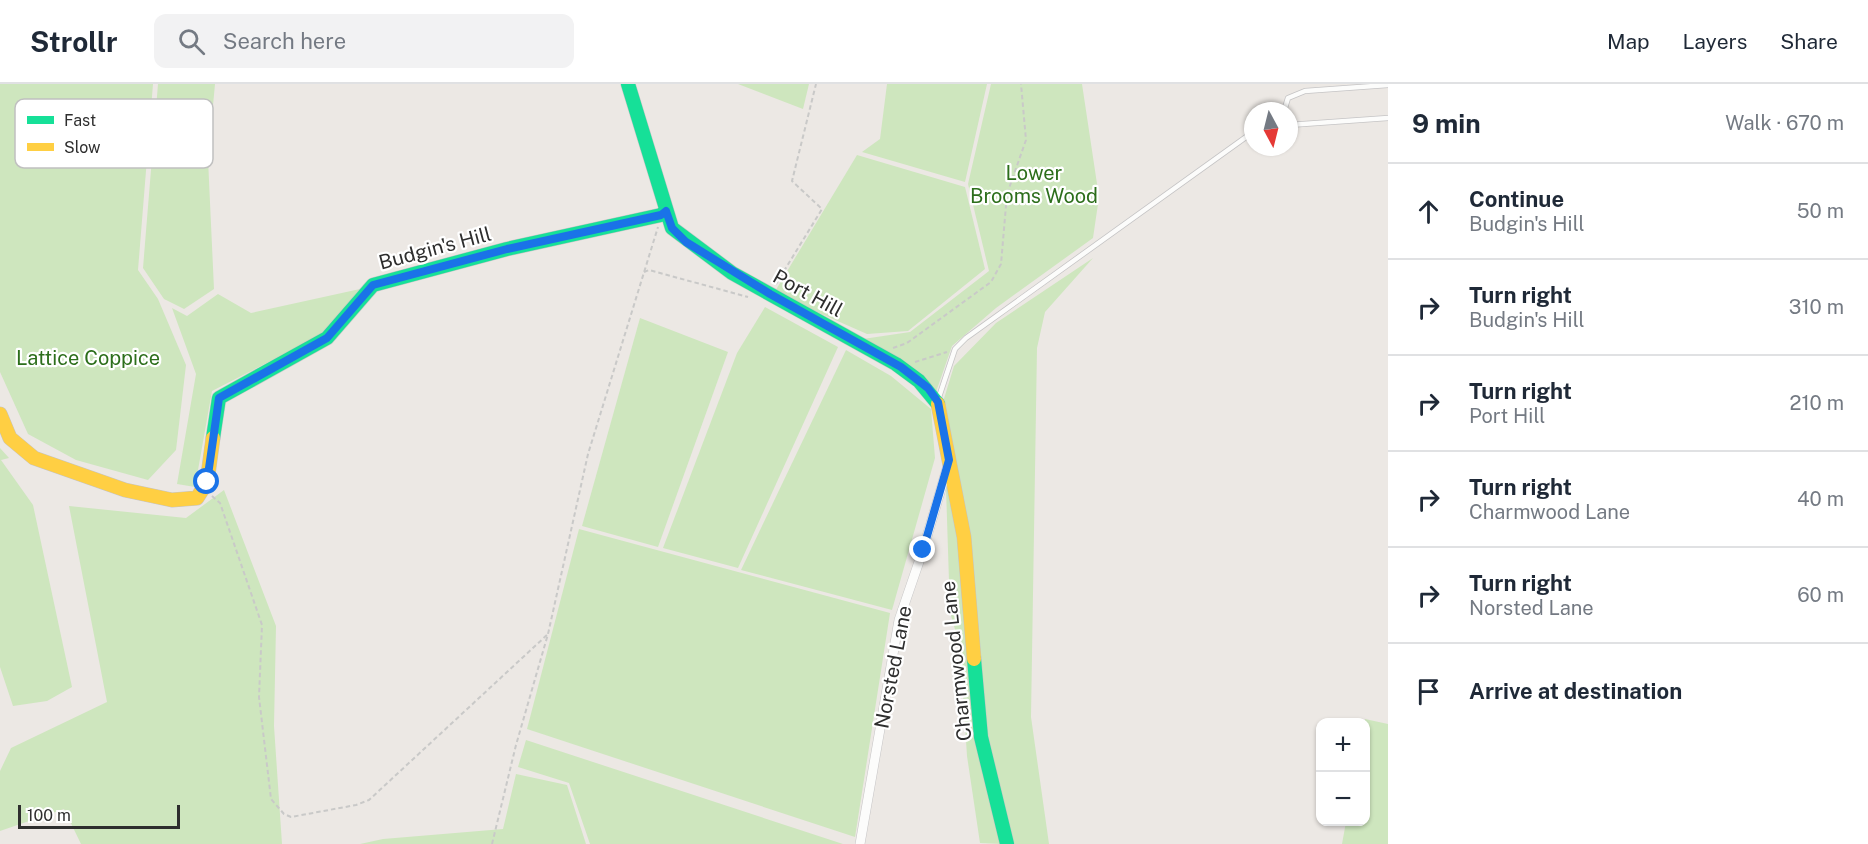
<!DOCTYPE html>
<meta charset="utf-8">
<style>
body{margin:0;font-family:"Public Sans",sans-serif;background:#f2f2f3;color:#1f2937}
.controls{position:absolute;right:18px;bottom:18px;display:grid;overflow:hidden;border-radius:12px;box-shadow:0 2px 4px #0004}
.controls button{width:54px;height:54px;display:grid;place-items:center;padding:0;border:0;border-bottom:2px solid #e0e1e3;background:#fff;color:#1f2937;font:30px sans-serif}
.compass{position:absolute;left:1244px;top:18px;width:54px;height:54px;border-radius:50%;background:#fff;box-shadow:0 2px 4px #0004;rotate:173deg}
.scale{position:absolute;left:18px;bottom:15px;width:162px;box-sizing:border-box;padding-left:6px;border:3px solid #2e2e2e;border-top:0;font-size:16px;line-height:21px;white-space:nowrap;color:#2e2e2e;-webkit-text-stroke:4px #fff;paint-order:stroke}
.stop{position:absolute;width:18px;height:18px;margin:-14px;border:4px solid #1a73e8;border-radius:50%;background:#fff}
.stop.end{background:#1a73e8;border-color:#fff;box-shadow:0 2px 6px #0008}
.list{margin:0;padding:0;list-style:none}
h2{display:flex;justify-content:space-between;align-items:center;height:78px;margin:0;padding:0 24px;font-size:26px}
h2 small{font-size:20px;font-weight:400;color:#747a83}
.list li{display:grid;grid-template-columns:39px 1fr auto;gap:18px;align-items:center;box-sizing:border-box;height:96px;padding:0 24px;border-top:2px solid #e0e1e3}
.list b{display:block;font-size:22px;white-space:nowrap}
.list p{margin:0;font-size:20px;white-space:nowrap;color:#747a83}
.list em{font-size:20px;font-style:normal;color:#747a83}
.icon{flex:none;width:33px;height:33px;fill:none;stroke:currentColor;stroke-width:2;stroke-linecap:round;stroke-linejoin:round}
.map{position:relative;flex:none;width:1388px;height:760px;overflow:hidden}
header{display:flex;align-items:center;gap:36px;box-sizing:border-box;height:84px;padding:0 30px;background:#fff;border-bottom:2px solid #e0e1e3}
header strong{font-size:28px}
nav{display:flex;gap:33px;margin-inline-start:auto;font-size:21px}
.search{width:420px;height:54px;background:#f2f2f3;display:flex;align-items:center;gap:15px;box-sizing:border-box;padding:0 21px;border-radius:12px;color:#747a83;font-size:22px}
main{display:flex}
aside{flex:1;background:#fff}
.map>svg:first-child{display:block}
</style>
<header>
<strong>Strollr</strong>
<div class="search"><svg class="icon" aria-label="search" viewBox="0 0 24 24"><circle cx="10" cy="10" r="6"/><path d="M15 15l6 6"/></svg>Search here</div>
<nav><a>Map</a><a>Layers</a><a>Share</a></nav>
</header>
<main>
<div class="map">
<svg width="1388" height="760" viewBox="0 0 1388 760">
<rect width="100%" height="100%" fill="#ece8e4"/>
<g fill="#cee6be">
<path d="M0,0H153L138,186L158,215L186,281L176,366L148,396L76,376L28,350L0,288Z"/>
<path d="M158,0H215L208,75L214,205L184,225L164,215L143,184Z"/>
<path d="M738,0H809L803,25Z"/>
<path d="M887,0H987L965,98L862,68L880,55Z"/>
<path d="M991,0H1082L1099,113L1093,154L996,224L952,262L936,308L863,255L910,248L989,187L968,100Z"/>
<path d="M857,71L965,103L985,185L908,247L867,250L774,209Z"/>
<path d="M1093,174L1045,228L1037,264L1031,633L1049,760H1011L986,655L943,318L954,282L996,239Z"/>
<path d="M360,205L319,252L212,307L195,403L177,400L196,290L172,224L187,232L218,210L251,229Z"/>
<path d="M765,223L838,263L738,484L663,464L737,269Z"/>
<path d="M640,234L728,268L658,463L582,442Z"/>
<path d="M846,266L891,292L931,325L935,374L892,526L741,486Z"/>
<path d="M0,364L9,374L1,376L33,421L72,603L47,617L13,622L0,583Z"/>
<path d="M950,401L1002,760L980,759L967,672L960,563L950,528L946,404Z"/>
<path d="M224,406L276,542L274,642L282,760H81L64,725L0,747V687L11,664L107,618L69,422L186,434Z"/>
<path d="M579,445L890,529L855,753L527,645Z"/>
<path d="M1365,635L1388,640V760H1342L1346,738H1366Z"/>
<path d="M526,656L843,760H590L569,699L518,683Z"/>
<path d="M516,690L567,701L586,760H360L383,755L503,745Z"/>
</g>
<g fill="none" stroke-linecap="round" stroke-linejoin="round">
<g stroke="#c5c4c5" stroke-width="6">
<g id="lane">
<path d="M1284,27L1288,14L1305,7L1388,1"/>
<path d="M1289,41L1388,34"/>
<path d="M938,316L955,265L966,254L1253,48"/>
</g>
</g>
<g stroke="#c5c4c5" stroke-width="10">
<path id="street" d="M860,760L899,536L923,466L948,381"/>
</g>
<g stroke="#c5c4c5" stroke-width="15">
<g id="fast">
<path d="M628,0L672,144L732,189L896,280L919,297L938,320"/>
<path d="M213,354L219,314L327,254L373,201L507,165L661,131L666,127"/>
<path d="M974,575L981,653L1007,760"/>
</g>
</g>
<g stroke="#c5c4c5" stroke-width="15">
<g id="slow">
<path d="M938,320L964,453L974,575"/>
<path d="M0,330L10,354L34,374L125,406L172,416L197,414L207,398L213,354"/>
</g>
</g>
<g stroke="#c9c9c8" stroke-width="2" stroke-dasharray="4.5 3" stroke-linecap="butt">
<path d="M644,188L649,186L748,213"/>
<path d="M776,200L822,125L792,97L816,0"/>
<path d="M893,264L907,259L991,198L1001,180L1007,110L1026,56L1021,0"/>
<path d="M915,278L947,268"/>
<path d="M212,412L220,419L262,541L259,613L271,715L284,730L291,733L356,721L369,716L548,550"/>
<path d="M492,760L516,661L548,550L588,370L658,143"/>
</g>
<use href="#lane" stroke="#fcfcfb" stroke-width="4.5"/>
<use href="#street" stroke="#fcfcfb" stroke-width="9"/>
<use href="#fast" stroke="#16e098" stroke-width="14"/>
<use href="#slow" stroke="#ffcf43" stroke-width="14"/>
</g>
<g fill="none" stroke-linecap="round" stroke-linejoin="round">
<path stroke="#1a73e8" stroke-width="8" d="M207,398L219,314L327,254L373,201L507,165L661,131L666,127L672,144L686,158L770,210L901,283L928,304L938,318L949,376L923,466"/>
</g>
<g text-anchor="middle" stroke-width="4.5" stroke-linejoin="round" paint-order="stroke">
<g font-size="20" fill="#2c6e1b" stroke="#fff">
<text x="1034" y="96">Lower<tspan x="1034" dy="23">Brooms Wood</tspan></text>
<text x="88" y="281">Lattice Coppice</text>
</g>
<g font-size="20" fill="#2e2e2e" stroke="#fff">
<text transform="translate(435 164) rotate(-15)" y="7">Budgin's Hill</text>
<text transform="translate(808 209) rotate(29)" y="7">Port Hill</text>
<text transform="translate(956 577) rotate(-96)" y="7">Charmwood Lane</text>
<text transform="translate(893 583) rotate(-79)" y="7">Norsted Lane</text>
</g>
</g>
<rect x="15" y="15" width="198" height="69" rx="9" fill="#fff" stroke="#c0c0c0" stroke-width="1.5"/>
<rect x="27" y="32" width="27" height="8" fill="#16e098"/>
<rect x="27" y="59" width="27" height="8" fill="#ffcf43"/>
<g font-size="16" fill="#2e2e2e">
<text x="64" y="42">Fast</text>
<text x="64" y="69">Slow</text>
</g>
</svg>
<div class="controls">
<button>+</button>
<button>−</button>
</div>
<svg class="compass" viewBox="-18 -18 36 36"><path d="M0-13l5 13h-10z" fill="#e53935"/><path d="M0 13l5-13h-10z" fill="#747a83"/></svg>
<div class="scale">100 m</div>
<div class="stop" style="left:207px;top:398px"></div>
<div class="stop end" style="left:923px;top:466px"></div>
</div>
<aside>
<h2>9 min<small>Walk · 670 m</small></h2>
<ul class="list">
<li><svg class="icon" aria-label="ahead" viewBox="0 0 24 24"><path d="M12 20V5M6 11l6-6 6 6"/></svg><div><b>Continue</b><p>Budgin's Hill</p></div><em>50 m</em></li>
<li><svg class="icon" aria-label="right" viewBox="0 0 24 24"><path d="M7 20v-9h11M14 6l5 5-5 5"/></svg><div><b>Turn right</b><p>Budgin's Hill</p></div><em>310 m</em></li>
<li><svg class="icon" aria-label="right" viewBox="0 0 24 24"><path d="M7 20v-9h11M14 6l5 5-5 5"/></svg><div><b>Turn right</b><p>Port Hill</p></div><em>210 m</em></li>
<li><svg class="icon" aria-label="right" viewBox="0 0 24 24"><path d="M7 20v-9h11M14 6l5 5-5 5"/></svg><div><b>Turn right</b><p>Charmwood Lane</p></div><em>40 m</em></li>
<li><svg class="icon" aria-label="right" viewBox="0 0 24 24"><path d="M7 20v-9h11M14 6l5 5-5 5"/></svg><div><b>Turn right</b><p>Norsted Lane</p></div><em>60 m</em></li>
<li><svg class="icon" aria-label="arrive" viewBox="0 0 24 24"><path d="M6 21V4h12l-3 4 3 4H6"/></svg><div><b>Arrive at destination</b></div></li>
</ul>
</aside>
</main>
